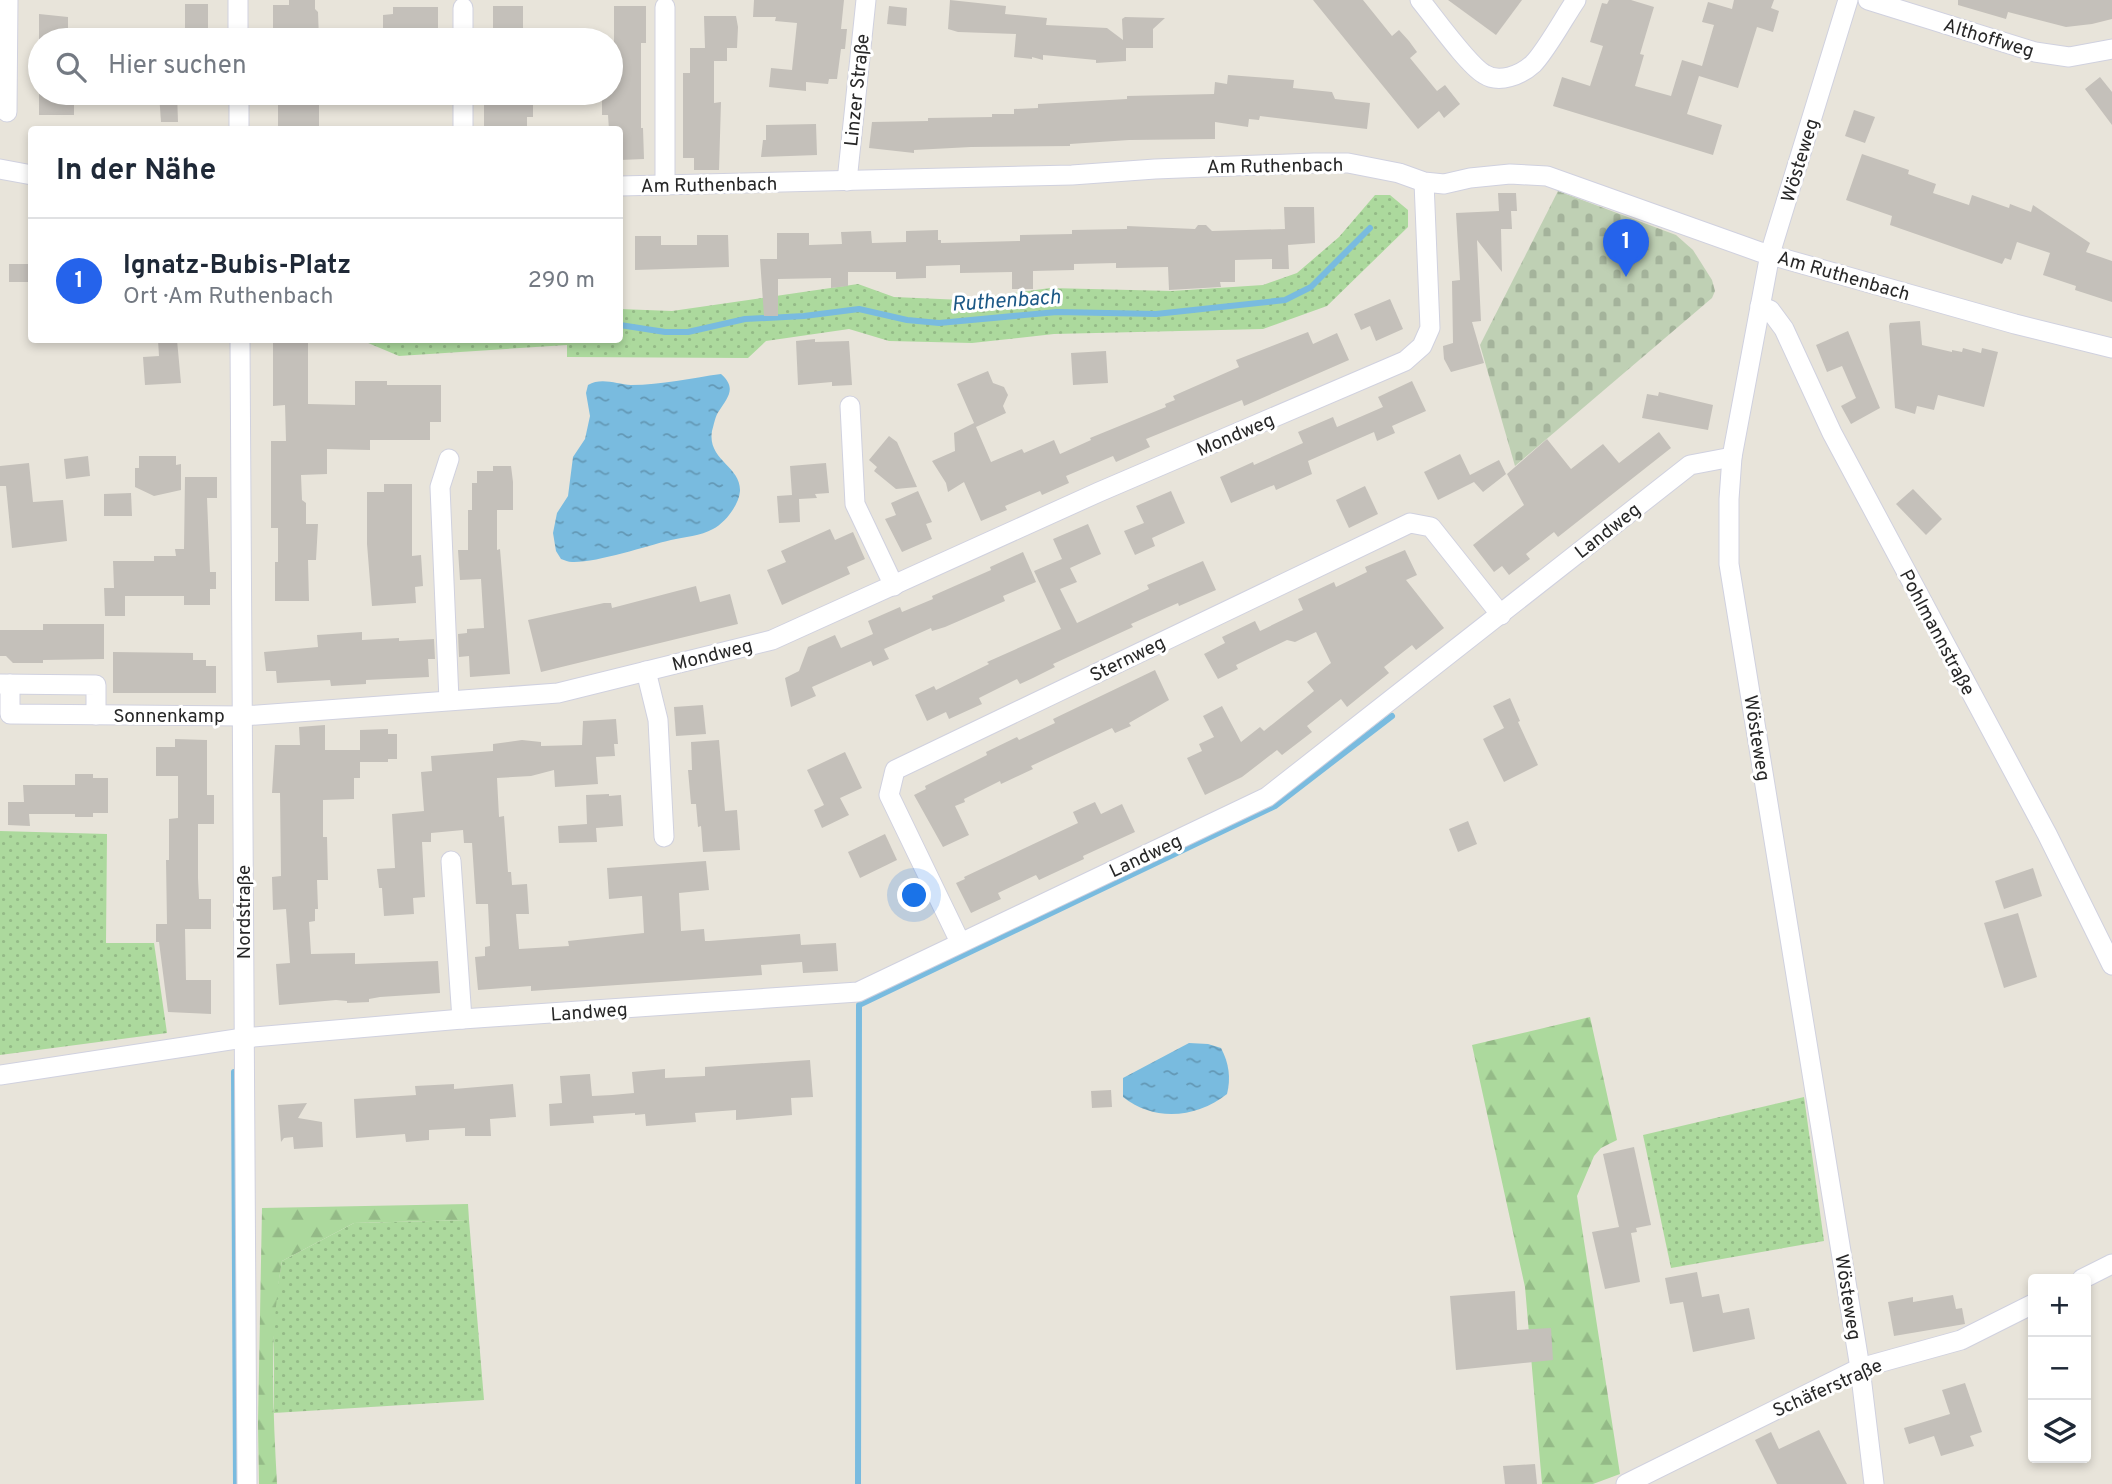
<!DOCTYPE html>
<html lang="de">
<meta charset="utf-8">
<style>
body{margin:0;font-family:Overpass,sans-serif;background:#f6f6f7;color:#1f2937}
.controls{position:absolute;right:21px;bottom:21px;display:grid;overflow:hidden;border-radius:7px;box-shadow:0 4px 10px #0003}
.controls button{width:63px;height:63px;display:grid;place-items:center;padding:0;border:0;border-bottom:2px solid #e0e1e3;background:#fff;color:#1f2937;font:35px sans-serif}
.you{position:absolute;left:915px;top:896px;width:24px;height:24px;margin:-18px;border:5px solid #fff;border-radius:50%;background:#1a73e8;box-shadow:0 0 0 10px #1a73e833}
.badge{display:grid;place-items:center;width:46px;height:46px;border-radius:50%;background:#2563eb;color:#fff;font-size:23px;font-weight:700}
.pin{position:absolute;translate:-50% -58px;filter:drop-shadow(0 2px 4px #0008)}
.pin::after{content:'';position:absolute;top:37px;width:24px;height:21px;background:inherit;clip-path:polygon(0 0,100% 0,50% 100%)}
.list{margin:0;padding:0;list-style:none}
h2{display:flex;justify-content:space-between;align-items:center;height:91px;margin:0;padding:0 28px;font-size:30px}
h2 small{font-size:23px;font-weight:400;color:#747a83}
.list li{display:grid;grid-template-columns:46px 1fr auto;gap:21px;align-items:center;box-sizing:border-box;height:126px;padding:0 28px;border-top:2px solid #e0e1e3}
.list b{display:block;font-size:26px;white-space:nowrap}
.list p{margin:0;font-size:23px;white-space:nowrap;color:#747a83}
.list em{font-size:23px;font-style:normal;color:#747a83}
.icon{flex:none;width:38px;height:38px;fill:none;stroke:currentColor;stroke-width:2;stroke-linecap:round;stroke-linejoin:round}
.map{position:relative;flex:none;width:2112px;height:1484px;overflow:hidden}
.search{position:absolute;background:#fff;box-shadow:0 4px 10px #0003;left:28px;top:28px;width:595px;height:77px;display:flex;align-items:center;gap:18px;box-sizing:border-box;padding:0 24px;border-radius:38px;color:#747a83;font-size:26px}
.panel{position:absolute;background:#fff;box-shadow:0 4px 10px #0003;left:28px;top:126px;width:595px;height:217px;border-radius:7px}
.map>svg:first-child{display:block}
</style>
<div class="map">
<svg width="2112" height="1484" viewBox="0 0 2112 1484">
<defs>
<pattern id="grass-dots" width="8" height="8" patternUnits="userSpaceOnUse" patternTransform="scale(1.75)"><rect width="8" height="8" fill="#acd99d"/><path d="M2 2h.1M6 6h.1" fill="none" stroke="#94ba87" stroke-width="1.8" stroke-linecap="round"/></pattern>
<pattern id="forest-firs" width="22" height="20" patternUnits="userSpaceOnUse" patternTransform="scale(1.75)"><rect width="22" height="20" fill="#acd99d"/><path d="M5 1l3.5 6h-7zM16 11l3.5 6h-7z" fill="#94ba87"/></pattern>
<pattern id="cemetery-stones" width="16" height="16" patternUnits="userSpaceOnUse" patternTransform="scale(1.75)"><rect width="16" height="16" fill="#bfd0b4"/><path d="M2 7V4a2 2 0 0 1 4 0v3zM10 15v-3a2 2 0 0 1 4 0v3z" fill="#a4b39b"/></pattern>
<pattern id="water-ripples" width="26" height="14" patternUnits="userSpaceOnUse" patternTransform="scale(1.75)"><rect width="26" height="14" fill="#79bbdf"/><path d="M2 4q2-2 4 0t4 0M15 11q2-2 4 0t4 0" fill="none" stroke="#6398b5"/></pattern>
</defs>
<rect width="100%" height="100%" fill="#e8e4da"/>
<g fill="url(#grass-dots)">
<path d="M1375,195H1390L1408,210V227L1327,306L1263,329L1054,334L972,343L889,341L849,329L766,341L748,358L567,357V345L399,356L361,340H620V309L672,311L858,284L894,297L963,300L1050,288L1172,291L1263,285L1297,273L1339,237Z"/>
<path d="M0,831L107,834L106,943H154L167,1033L0,1055Z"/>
<path d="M1804,1097L1824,1241L1671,1268L1643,1135Z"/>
<path d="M469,1220L484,1400L274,1413V1308L282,1261L354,1223Z"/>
</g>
<g fill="url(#forest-firs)">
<path d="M1590,1017L1617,1140L1601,1148L1594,1156L1577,1196L1620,1474L1593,1484H1542L1525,1287L1472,1045Z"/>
<path d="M468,1204L469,1220L354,1223L282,1261C269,1335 273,1410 277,1484H259L258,1423L262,1208Z"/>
</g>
<path fill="url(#cemetery-stones)" d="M1558,191L1676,235L1693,250L1712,280L1715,291L1712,298L1515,466L1480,345Z"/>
<g fill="url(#water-ripples)">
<path d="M721,374C737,388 728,397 719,411C715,416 714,425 712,431C707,460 741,466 740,491C739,505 725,523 713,529C701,536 684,537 671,540C646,546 596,563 572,562C568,562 565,560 561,559L556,551L553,533L557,513L568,496L573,457L585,439L590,416L586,393L588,385C601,377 617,384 631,385C662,385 691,378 721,374Z"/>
<path d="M1189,1043L1208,1044L1221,1048C1229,1063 1231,1078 1227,1094C1197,1118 1154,1122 1123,1097V1078Z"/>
</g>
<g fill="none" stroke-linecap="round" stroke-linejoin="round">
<g stroke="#79bbdf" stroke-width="6">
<path d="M620,325L665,332H688L745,319L804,316L859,309L907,320L939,323L1057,312L1156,314L1285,300L1311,287L1370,228"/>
<path d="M234,1072L236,1484"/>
<path d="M858,1484L859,1005L1275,806L1392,716"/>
</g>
</g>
<g fill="#c4c0ba">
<path d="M289,0H315V9L318,12L319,40L273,38V5H289Z"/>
<path d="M754,0H844L841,29H847L845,49H841L837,79H829L828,84L806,82V91L769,87L771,68L792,70L797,23L775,21L776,17H753Z"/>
<path d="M950,0L1006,6L1005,14L1047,18L1046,25L1107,28L1123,40L1122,19L1125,17L1165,18L1153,29V48H1126V61L1096,63V60L1043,55V60L1032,57V59L1014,57L1016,34L958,32L948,29Z"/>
<path d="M1313,0H1363L1392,36L1399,30L1409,41L1417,52L1410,58L1437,91L1445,85L1460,104L1444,118L1439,111L1418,129Z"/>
<path d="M1448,0H1522L1496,35Z"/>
<path d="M1609,0H1631L1654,7L1640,54L1644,55L1635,86L1671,96L1682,60L1702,66L1714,25L1702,22L1708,2L1732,9L1734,0H1774L1771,8L1779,11L1773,32L1757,27L1738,88L1699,76L1687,114L1722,125L1713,155L1553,106L1562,77L1590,86L1603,46L1590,42L1602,3L1607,4Z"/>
<path d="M1958,0H2112V19L2092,24L2066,27L2008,12L2006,19L1958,5Z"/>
<rect x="185" y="4" width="23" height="36"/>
<rect x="493" y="6" width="30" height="34"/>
<path d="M614,6H646V43H641V128H643L644,159L620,160V130H609L608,115H602V93H611V43H614Z"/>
<path d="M889,6L907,8L906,26L887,24Z"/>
<path d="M393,7H438V38H427V40H385V37H383V15L393,14Z"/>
<path d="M39,14L68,17V40H39Z"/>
<path d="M704,16H736L738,27L737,48H727V61H714V103L721,102L719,170H694V158H683V73H690V48H705Z"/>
<path d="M1228,75L1294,80L1293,88L1332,92L1335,99L1370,103L1367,129L1260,116L1259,120L1249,119L1248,127L1215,122V139L1129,140L1070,144V146L971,147L914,150V153L869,148L872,122L928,121V118L992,117V114H1014V109L1038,108V104L1127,99V96L1214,94L1215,82L1227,84Z"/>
<path d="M2100,77L2112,92V125L2085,89Z"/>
<rect x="39" y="93" width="35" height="22"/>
<path d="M159,93H177L178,122H161Z"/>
<path d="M484,93L533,94V117H527V130H484Z"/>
<path d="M278,102L319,103V130H278Z"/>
<path d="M1854,110L1875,117L1865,143L1845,136Z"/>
<path d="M816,124L817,155L761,157L763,140H766V125Z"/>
<path d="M1862,154L1909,170L1908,174L1936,184L1933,193L1969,205L1972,195L2009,208L2010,204L2031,212L2033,205L2090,243L2086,252L2112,261V302L2075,290L2076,286L2043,275L2050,253L2017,242L2011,260L2005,258L2002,264L1890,225L1892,216L1846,200Z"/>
<path d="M1498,193H1516L1517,211H1503H1511L1512,229H1501L1502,272L1477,240L1481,321L1472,322L1484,363L1451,372L1444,359L1443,346L1453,343L1452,281L1460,280L1456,213L1499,211Z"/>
<path d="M1284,207H1314L1315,243L1288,245L1289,269H1272V259L1235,260V282H1220L1221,287L1169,290L1168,267L1116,268V263L1074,264V270L1033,271V289H1012V272L960,273V265L926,266V278L896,279V272H848V286L831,288V278L778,279V316H764L760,259H777V233H809V245L842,244L841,232L871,231L872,243L906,242V231L938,230V240H941V243L1020,241V235L1072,234V230L1127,229V226L1195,229L1198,225H1206L1212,231L1285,229Z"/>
<path d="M697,235H728L729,267L635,270V236H661V245H697Z"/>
<rect x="9" y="264" width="23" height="18"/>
<path d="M1390,299L1403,329L1376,341L1370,326L1361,330L1354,314Z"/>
<path d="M1920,321L1922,345L1952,352V350L1962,352L1963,348L1981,353L1982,348L1998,352L1984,407L1938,395L1934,410L1917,406L1915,414L1895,408L1889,326L1890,323Z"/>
<path d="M1848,331L1880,408L1851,424L1841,406L1856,398L1842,366L1827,372L1816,345Z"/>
<path d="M1308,332L1313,344L1337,333L1349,360L1244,406L1242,400L1146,439L1150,447L1116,462L1113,456L1066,476L1069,483L1042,495L1040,491L1005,506L1007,510L981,521L964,482L948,492L946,483L932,461L955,451L954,433L974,423L957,384L988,371L993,383L1004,387L1008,395L1003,406L1006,413L976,427L991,462L1022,449L1024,453L1054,440L1060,454L1091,440L1090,438L1166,407L1165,404L1175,400L1173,396L1239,367L1236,360Z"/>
<path d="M815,339V342L849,341L852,385L832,386V382L798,385L796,341Z"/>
<path d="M158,340H177L181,383L145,385L143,357L159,356Z"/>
<path d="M273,340H308V404L355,405V381H387V385H441V422H430V440H370V450L327,449V474L301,475L302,500L306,503V524H318L316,560H308L309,601H275V562H278V528H271V441H286L285,405L273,406Z"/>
<path d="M1106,351L1108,383L1073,385L1071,353Z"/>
<path d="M1412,381L1426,411L1392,426L1395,433L1377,441L1374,432L1308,461L1312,474L1276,490L1274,485L1231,503L1220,477L1253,462L1254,465L1303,443L1298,432L1333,417L1337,427L1383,407L1378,397Z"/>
<path d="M1659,392L1713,405L1708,430L1642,418L1647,394L1658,396Z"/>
<path d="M1659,432L1671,448L1558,537L1554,532L1526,554L1530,559L1509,575L1502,566L1494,572L1473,545L1524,505L1507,474L1547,439L1571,469L1603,444L1619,463Z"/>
<path d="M889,436L897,442L917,487L896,489L874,471L877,467L869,460Z"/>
<path d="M1460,454L1470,475L1499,460L1506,474L1483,492L1474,482L1438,500L1424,472Z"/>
<path d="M88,456L90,476L66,479L64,459Z"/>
<path d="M139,456H176V465L181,464V490L154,496L135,487V468H139Z"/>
<path d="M29,463L33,502L63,500L67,541L12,548L6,486H0V466Z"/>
<path d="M826,463L829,493L815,494L817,498L799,499L800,522L779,523L777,496L792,495L790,466Z"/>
<path d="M493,466H511L513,482V510H497V550L500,549L501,561L510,674L470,677L469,656L459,657L458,634L467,633V629L484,628L481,579L460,580L458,550H468V510H472V483H477V471H493Z"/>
<path d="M185,477H217V498H207L210,572H216V589H210V605H184V596H125V616H105L104,588H114L113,561H154V556H176L175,549H184Z"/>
<path d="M384,484H412V556L421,555L423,586L415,587L416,603L372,606L367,544V492H384Z"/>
<path d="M1365,486L1378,514L1349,528L1336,500Z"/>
<path d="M1913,489L1942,519L1926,535L1896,504Z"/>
<path d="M918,491L932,522L926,524L932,539L902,552L885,519L896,515L891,503Z"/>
<path d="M1171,491L1185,523L1152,538L1155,546L1135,555L1124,531L1144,523L1136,506Z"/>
<path d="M131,493L132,516H104V494Z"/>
<path d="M1088,524L1101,554L1070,568L1077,582L1060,589L1077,623L1149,589L1147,585L1203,561L1216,590L1179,606L1178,603L1131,624L1133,627L1053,664L1055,667L1033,678L1020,684L1017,679L979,698L982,704L949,719L946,712L927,721L915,695L934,686L936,690L989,664L987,662L1061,629L1034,571L1062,559L1053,539Z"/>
<path d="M830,529L835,540L853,532L865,559L847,567L850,574L782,605L767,570L786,562L781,551Z"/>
<path d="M1405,550L1417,575L1406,580L1444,628L1416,650L1412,645L1384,667L1389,673L1347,707L1341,699L1307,726L1312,732L1282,755L1277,750L1242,777L1205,795L1187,758L1202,751L1199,744L1214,737L1203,716L1222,706L1241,742L1260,727L1264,731L1314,691L1307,682L1331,663L1316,632L1295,642L1287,640L1236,665L1238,669L1218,679L1204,654L1225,643L1222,637L1255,621L1260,631L1303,610L1298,599L1334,582L1336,587L1367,572L1365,567Z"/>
<path d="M1023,552L1036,582L1003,596L1005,601L945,627L932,631L931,628L884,649L889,659L873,666L871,661L812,687L816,696L791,707L785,678L799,671L808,647L835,635L841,648L873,634L868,621L900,607L902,612L933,599L932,596L991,570L990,567Z"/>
<path d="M696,586L700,602L730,594L738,624L541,672L528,620L604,603H611L612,608Z"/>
<path d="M43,624H104V659L43,660V663H13L6,656H0V630H43Z"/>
<path d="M362,632V640L399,638V641L434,639L435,659H428L429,677L366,680V684L331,686L330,680L277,683L276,671H266L264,652L318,647L317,635Z"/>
<path d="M113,652L193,653V660H206V666H216V693H113Z"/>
<path d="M1155,670L1169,700L1129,723L1131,726L1115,733L1112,728L1031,766L1033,769L1001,784L1000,781L964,799L965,802L955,806L969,835L943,847L914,795L926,789L925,786L987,755L986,752L1017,737L1019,740L1055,723L1053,719Z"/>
<path d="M1510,698L1520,721L1518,722L1538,765L1504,782L1483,739L1504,728L1493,706Z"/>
<path d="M703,705L706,734L676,736L674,707Z"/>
<path d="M616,719L618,744H614L615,756L596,757L598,784L555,787L554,770L531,776L497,778L499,817L504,816L508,872H511L512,885L527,884L529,914H516L519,949L569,946L568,941L644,933L642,896L609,899L607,868L706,861L709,890L679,893L681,931L704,929L705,941H709L800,934L801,945L836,943L838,971L803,973L802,962L761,965L762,975L531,991V986L478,990L475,957L485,956V947L490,946L488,904H476L472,843H464L463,830L431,833V842H422L425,897L413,898L414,914L384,916L382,888H379L377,869L395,868L392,814L424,811L421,772L432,771L431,756L493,751V744L522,740L541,742V746L582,745L583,721Z"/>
<path d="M325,725V750H360V730L388,729V734H397V759H388V762H360V778H354V799L323,800V837H327L328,880H317L318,909H315V921L309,922L311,954L355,953V964L438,961L440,993L380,997L369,999V1002L347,1003V1001L336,1000L279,1005L276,964L290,963L286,909L273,910L272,877L281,876L280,793H272L275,745H300L299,727Z"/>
<path d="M175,739L207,740V795H214V824H198V878L199,899H211V929H185L186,980H211V1014L168,1012L159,942H156V924H167L166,860H169V819L178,818V776H156V747H175Z"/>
<path d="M719,740L725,811L737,810L740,850L703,852L701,826L698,827L696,804H691L688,770H692L691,742Z"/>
<path d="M845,752L862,788L840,798L849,815L822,828L814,810L824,805L807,770Z"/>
<path d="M75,774H93V778H108V813H93V817H75V814H29L30,826L8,825V802H24L23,785H75Z"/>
<path d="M609,794V796L621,795L623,826L596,828L597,842L559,843L558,826L587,824L586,795Z"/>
<path d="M1095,802L1101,814L1122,804L1135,832L1083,856L1084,859L1039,880L1036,875L998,893L1001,899L971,913L956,883L965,879L964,877L1078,823L1073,812Z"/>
<path d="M1468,821L1477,844L1458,852L1449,829Z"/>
<path d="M885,834L897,860L860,878L848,852Z"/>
<path d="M2033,868L2042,896L2004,909L1995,881Z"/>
<path d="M2018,913L2037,977L2004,988L1984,923Z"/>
<path d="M810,1060L813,1097L791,1098L792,1115L736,1120V1110L695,1113L696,1122L646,1126L645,1114L635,1115V1113L593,1116L594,1123L550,1126L549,1104L562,1103L560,1076L590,1074L592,1096L612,1095L634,1093L632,1072L665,1069V1078L705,1076V1067Z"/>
<path d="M454,1084V1089L513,1084L516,1117L490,1119L491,1136H465V1128L429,1130V1140L406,1142L405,1134L356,1138L354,1099L416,1095L415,1086Z"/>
<path d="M1111,1090L1112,1107L1092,1108L1091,1091Z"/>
<path d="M307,1103L298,1118L322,1122L323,1147L294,1149L293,1137L284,1138L281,1142L278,1105Z"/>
<path d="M1634,1147L1651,1225L1636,1228L1637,1232L1631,1233L1640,1282L1605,1289L1592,1232L1619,1227L1603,1154Z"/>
<path d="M1697,1272L1702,1297L1719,1294L1723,1313L1749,1308L1755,1339L1693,1352L1683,1302L1670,1304L1665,1278Z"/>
<path d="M1515,1291L1517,1330L1551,1328L1553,1360L1456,1370L1450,1296Z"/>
<path d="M1953,1295L1956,1309L1962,1308L1965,1324L1894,1336L1888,1302L1913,1297V1302Z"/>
<path d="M1965,1383L1982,1432L1970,1436L1974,1446L1941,1456L1934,1436L1909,1444L1904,1428L1950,1414L1942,1390Z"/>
<path d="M1819,1430L1847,1484H1777L1755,1440L1771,1432L1779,1449Z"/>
<path d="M1535,1464L1537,1484H1505L1503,1466Z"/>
</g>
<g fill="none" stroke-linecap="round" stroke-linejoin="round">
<g stroke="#d0d1df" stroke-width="21">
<g id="street">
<path d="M238,0V40"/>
<path d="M1420,0C1434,17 1468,65 1484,74C1499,84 1521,75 1533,64C1546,51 1565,16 1576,0"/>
<path d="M1848,0L1770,254L1732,457L1729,499V564L1860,1368L1874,1484"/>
<path d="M1868,0L2035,52L2069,57L2112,49"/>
<path d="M463,40V8"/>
<path d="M239,93V130"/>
<path d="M7,112L8,0"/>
<path d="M463,130V93"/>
<path d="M0,169L32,175"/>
<path d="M847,181L866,0"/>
<path d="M665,185V7"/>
<path d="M620,186L1072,175L1155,169L1314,163H1348L1399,173L1424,182L1444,184L1470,178L1510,174L1547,176L1760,252L2015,324L2112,348"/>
<path d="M1760,306L1770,310L1784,329L1832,433L2047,834L2112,965"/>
<path d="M240,340L247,1484"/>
<path d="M850,406L855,504L894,586"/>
<path d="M646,671L658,720L664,837"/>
<path d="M0,684L96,685V715"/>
<path d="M10,684V714L243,716L558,693L772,640L1099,492L1405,361L1422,346L1430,328L1424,182"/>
<path d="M449,700L440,487L449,459"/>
<path d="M451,861L462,1019"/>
<path d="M960,942L889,795L895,770L1410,523L1431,527L1501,615"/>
<path d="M0,1075L243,1038L462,1019L858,992L1267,797L1690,465L1732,457"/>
<path d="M2082,1279L2112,1264"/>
<path d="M1626,1484L1860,1368L1961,1340L2033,1304"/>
</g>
</g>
<use href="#street" stroke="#fff" stroke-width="19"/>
</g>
<g text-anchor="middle" stroke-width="6" stroke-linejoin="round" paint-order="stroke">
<g font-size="19" fill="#272727" stroke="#fff">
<text transform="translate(1989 37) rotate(17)" y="7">Althoffweg</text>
<text transform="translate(856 90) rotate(-84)" y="7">Linzer Straße</text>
<text transform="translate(1799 160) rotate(-73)" y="7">Wösteweg</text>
<text transform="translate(1275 165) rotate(-1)" y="7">Am Ruthenbach</text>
<text transform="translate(709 184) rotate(-1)" y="7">Am Ruthenbach</text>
<text transform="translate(1844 275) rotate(16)" y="7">Am Ruthenbach</text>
<text transform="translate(1235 434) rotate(-23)" y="7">Mondweg</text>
<text transform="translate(1607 530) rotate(-38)" y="7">Landweg</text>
<text transform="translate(1938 632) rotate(62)" y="7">Pohlmannstraße</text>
<text transform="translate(712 654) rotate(-14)" y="7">Mondweg</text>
<text transform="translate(1127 658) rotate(-26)" y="7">Sternweg</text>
<text x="169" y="722">Sonnenkamp</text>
<text transform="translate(1758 738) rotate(81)" y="7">Wösteweg</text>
<text transform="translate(1145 855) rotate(-25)" y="7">Landweg</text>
<text transform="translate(243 912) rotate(-90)" y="7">Nordstraße</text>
<text transform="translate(589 1011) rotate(-4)" y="7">Landweg</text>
<text transform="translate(1849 1297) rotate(81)" y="7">Wösteweg</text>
<text transform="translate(1827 1387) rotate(-24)" y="7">Schäferstraße</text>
</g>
<g font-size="21" font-style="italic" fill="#1c5886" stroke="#fff">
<text transform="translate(1006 300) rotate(-4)" y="7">Ruthenbach</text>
</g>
</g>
</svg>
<div class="controls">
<button>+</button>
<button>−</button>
<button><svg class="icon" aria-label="layers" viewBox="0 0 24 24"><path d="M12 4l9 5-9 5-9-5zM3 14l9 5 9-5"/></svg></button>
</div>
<div class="you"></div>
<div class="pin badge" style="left:1626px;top:277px">1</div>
<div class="search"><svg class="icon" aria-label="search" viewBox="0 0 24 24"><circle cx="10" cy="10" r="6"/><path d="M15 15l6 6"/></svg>Hier suchen</div>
<section class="panel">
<h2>In der Nähe<small></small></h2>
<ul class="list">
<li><span class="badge">1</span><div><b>Ignatz-Bubis-Platz</b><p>Ort · Am Ruthenbach</p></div><em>290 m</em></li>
</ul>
</section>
</div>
